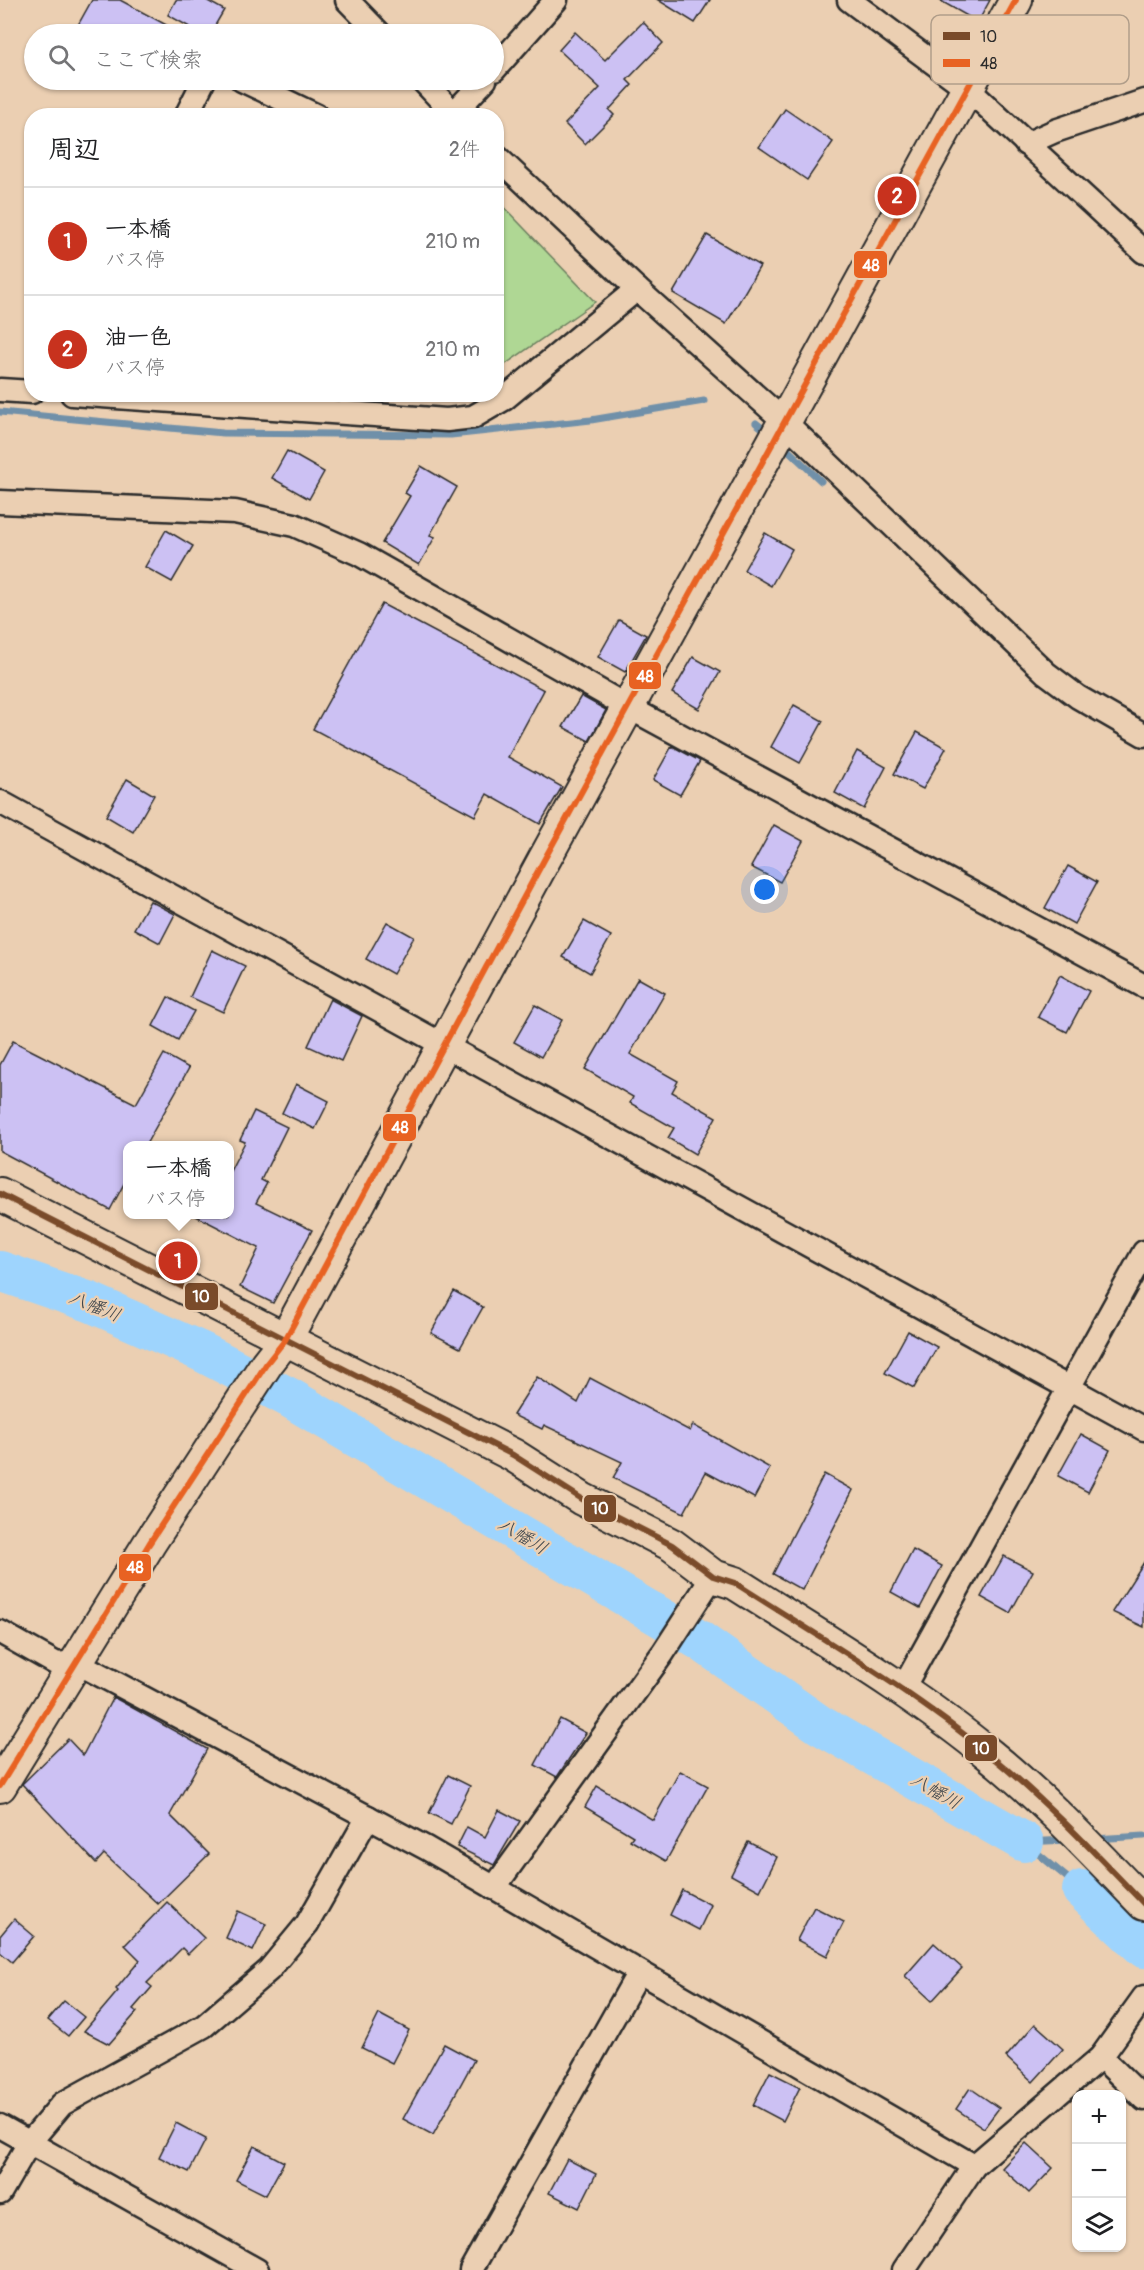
<!DOCTYPE html>
<html lang="ja">
<meta charset="utf-8">
<style>
body{margin:0;font-family:Pangolin,"Klee One",sans-serif;background:#f6f6f6;color:#202124}
.controls{position:absolute;right:18px;bottom:18px;display:grid;overflow:hidden;border-radius:12px;box-shadow:0 2px 4px #0004}
.controls button{width:54px;height:54px;display:grid;place-items:center;padding:0;border:0;border-bottom:2px solid #e0e0e0;background:#fff;color:#202124;font:30px sans-serif}
.you{position:absolute;left:765px;top:890px;width:21px;height:21px;margin:-15px;border:4px solid #fff;border-radius:50%;background:#1a73e8;box-shadow:0 0 0 9px #1a73e833}
.badge{display:grid;place-items:center;width:39px;height:39px;border-radius:50%;background:#c8321e;color:#fff;font-size:20px;font-weight:700}
.pin{position:absolute;translate:-50% -50%;border:3px solid #fff;box-shadow:0 2px 6px #0006}
.popup{position:absolute;left:123px;top:1141px;width:111px;height:78px;box-sizing:border-box;display:grid;place-content:center;border-radius:12px;background:#fff;filter:drop-shadow(0 2px 4px #0005);font-size:20px;white-space:nowrap;color:#757577}
.popup b{font-size:22px;color:#202124}
.popup::after{content:'';position:absolute;left:50%;top:100%;margin-left:-12px;border:12px solid transparent;border-top-color:#fff}
.list{margin:0;padding:0;list-style:none}
h2{display:flex;justify-content:space-between;align-items:center;height:78px;margin:0;padding:0 24px;font-size:26px}
h2 small{font-size:20px;font-weight:400;color:#757577}
.list li{display:grid;grid-template-columns:39px 1fr auto;gap:18px;align-items:center;box-sizing:border-box;height:108px;padding:0 24px;border-top:2px solid #e0e0e0}
.list b{display:block;font-size:22px;white-space:nowrap}
.list p{margin:0;font-size:20px;white-space:nowrap;color:#757577}
.list em{font-size:20px;font-style:normal;color:#757577}
.icon{flex:none;width:33px;height:33px;fill:none;stroke:currentColor;stroke-width:2;stroke-linecap:round;stroke-linejoin:round}
.map{position:relative;flex:none;width:1144px;height:2270px;overflow:hidden}
.search{position:absolute;background:#fff;box-shadow:0 2px 4px #0004;left:24px;top:24px;width:480px;height:66px;display:flex;align-items:center;gap:15px;box-sizing:border-box;padding:0 21px;border-radius:33px;color:#757577;font-size:22px}
.panel{position:absolute;background:#fff;box-shadow:0 2px 4px #0004;left:24px;top:108px;width:480px;height:294px;border-radius:24px}
.map>svg:first-child{display:block}
</style>
<div class="map">
<svg width="1144" height="2270" viewBox="0 0 1144 2270">
<rect width="100%" height="100%" fill="#ebcfb2"/>
<filter id="ink" filterUnits="userSpaceOnUse"><feTurbulence type="fractalNoise" baseFrequency=".0167" numOctaves="2"/><feDisplacementMap in="SourceGraphic" scale="12" xChannelSelector="R" yChannelSelector="G"/><feConvolveMatrix kernelMatrix="1 2 1 2 8 2 1 2 1" color-interpolation-filters="sRGB"/></filter>
<g filter="url(#ink)">
<path fill="#afd794" stroke="#6d8160" stroke-width="1.5" d="M496,199L595,302L497,370H496Z"/>
<g fill="none" stroke-linecap="round" stroke-linejoin="round">
<g stroke="#7090a9" stroke-width="7">
<path d="M0,412L223,433L451,435L591,420L704,401"/>
<path d="M756,423L766,431"/>
<path d="M788,450L821,481"/>
<path d="M1094,1839L1144,1836"/>
<path d="M1068,1840L1024,1842L1082,1890"/>
</g>
<g stroke="#9ed4fd" stroke-width="40">
<path d="M0,1271L90,1302L202,1352L290,1398L699,1640L820,1725L1024,1842"/>
<path d="M1082,1890L1144,1948"/>
</g>
</g>
<g fill="#ccc1f3" stroke="#2b2b2b" stroke-width="1.5">
<path d="M92,0H120L183,34H73Z"/>
<path d="M176,0H206L224,10L210,34H202L168,15Z"/>
<path d="M658,0H710L695,23Z"/>
<path d="M939,0H990L978,22Z"/>
<path d="M643,22L663,43L627,80L632,85L609,110L614,115L585,144L565,124L600,88L559,50L575,32L605,60Z"/>
<path d="M785,109L833,142L807,180L759,147Z"/>
<path d="M707,235L760,266L726,324L673,293Z"/>
<path d="M287,451L324,472L309,499L272,478Z"/>
<path d="M421,466L457,487L430,535L435,537L419,565L382,543L410,496L405,493Z"/>
<path d="M166,530L193,546L172,582L145,567Z"/>
<path d="M765,533L792,549L771,586L744,570Z"/>
<path d="M382,604L544,690L508,757L562,787L540,824L487,794L475,816L313,729Z"/>
<path d="M619,620L646,635L625,672L598,657Z"/>
<path d="M693,657L720,672L699,709L672,693Z"/>
<path d="M581,696L606,710L589,741L563,727Z"/>
<path d="M794,705L823,721L800,763L771,747Z"/>
<path d="M917,732L946,748L923,789L894,774Z"/>
<path d="M672,746L700,761L680,795L653,780Z"/>
<path d="M857,751L886,767L864,809L835,793Z"/>
<path d="M127,779L154,795L133,832L106,816Z"/>
<path d="M774,825L803,841L780,882L751,867Z"/>
<path d="M1068,866L1097,882L1074,924L1045,908Z"/>
<path d="M150,901L175,914L160,943L134,929Z"/>
<path d="M584,921L611,936L590,973L563,957Z"/>
<path d="M387,922L414,937L393,974L366,959Z"/>
<path d="M212,950L245,966L223,1012L190,997Z"/>
<path d="M1060,975L1089,991L1067,1032L1038,1017Z"/>
<path d="M638,978L665,993L630,1054L678,1081L672,1092L716,1117L695,1154L668,1138L674,1128L630,1103L633,1097L585,1069Z"/>
<path d="M168,997L194,1011L178,1040L153,1026Z"/>
<path d="M330,999L362,1016L341,1061L308,1046Z"/>
<path d="M535,1005L562,1020L541,1057L514,1042Z"/>
<path d="M13,1041L136,1104L164,1054L189,1068L145,1146H127V1178L110,1210L0,1151V1065Z"/>
<path d="M296,1084L329,1101L315,1129L282,1113Z"/>
<path d="M254,1111L287,1127L261,1180L267,1183L256,1203L312,1230L273,1303L240,1287L259,1248L194,1215H229V1173L245,1142L240,1140Z"/>
<path d="M454,1291L483,1307L460,1348L431,1333Z"/>
<path d="M908,1331L937,1347L914,1388L885,1373Z"/>
<path d="M537,1377L578,1403L590,1378L690,1431L693,1425L770,1468L754,1498L706,1472L684,1513L613,1478L622,1462L544,1425L542,1429L513,1415Z"/>
<path d="M1081,1434L1110,1450L1088,1492L1058,1476Z"/>
<path d="M824,1474L853,1490L802,1590L773,1574Z"/>
<path d="M913,1550L942,1566L920,1608L891,1592Z"/>
<path d="M1004,1556L1033,1571L1010,1613L981,1597Z"/>
<path d="M1144,1562V1627L1112,1612Z"/>
<path d="M113,1697L207,1749L170,1815L209,1854L158,1904L104,1854L96,1863L22,1784L68,1739L83,1755Z"/>
<path d="M560,1719L586,1733L557,1777L535,1765Z"/>
<path d="M680,1771L708,1786L666,1861L630,1840L633,1836L585,1807L597,1786L653,1820Z"/>
<path d="M448,1775L470,1786L451,1824L429,1813Z"/>
<path d="M499,1810L520,1821L494,1865L457,1847L467,1827L485,1837Z"/>
<path d="M748,1842L777,1857L760,1891L731,1875Z"/>
<path d="M682,1890L711,1905L699,1930L670,1915Z"/>
<path d="M167,1902L204,1938L188,1954L182,1948L147,1983L152,1987L133,2009L137,2012L109,2044L84,2031L118,1991L116,1989L140,1960L125,1945Z"/>
<path d="M814,1907L844,1922L827,1956L797,1940Z"/>
<path d="M238,1911L266,1924L253,1951L226,1938Z"/>
<path d="M14,1919L34,1936L12,1962L0,1952V1936Z"/>
<path d="M934,1943L962,1968L932,2001L905,1976Z"/>
<path d="M64,2001L84,2017L68,2036L48,2020Z"/>
<path d="M379,2014L409,2030L392,2063L362,2048Z"/>
<path d="M1035,2024L1063,2049L1033,2082L1006,2057Z"/>
<path d="M444,2044L474,2060L433,2135L403,2119Z"/>
<path d="M770,2072L800,2087L783,2121L753,2105Z"/>
<path d="M970,2088L999,2108L984,2128L956,2109Z"/>
<path d="M176,2123L206,2139L189,2172L159,2157Z"/>
<path d="M1026,2143L1053,2168L1029,2193L1002,2168Z"/>
<path d="M254,2146L284,2162L266,2195L236,2180Z"/>
<path d="M567,2159L596,2174L579,2208L549,2193Z"/>
</g>
<g fill="none" stroke-linecap="round" stroke-linejoin="round">
<g stroke="#2b2b2b" stroke-width="27">
<g id="street">
<path d="M347,0L380,34"/>
<path d="M849,0L967,88L1144,252"/>
<path d="M494,70L556,0"/>
<path d="M242,80L317,116"/>
<path d="M422,80L456,116"/>
<path d="M454,113L485,80"/>
<path d="M186,116L204,80"/>
<path d="M1026,144L1055,131L1144,101"/>
<path d="M496,156L637,289L785,422L1046,673L1078,697L1144,735"/>
<path d="M0,390L32,392"/>
<path d="M72,394L447,420L473,417L504,399L637,289"/>
<path d="M0,502L235,512L294,525L359,554L628,707L1144,986"/>
<path d="M0,802L1144,1429"/>
<path d="M0,1632L57,1664L76,1662L426,1848L974,2166"/>
<path d="M902,1690L1144,1252"/>
<path d="M494,1888L663,1653L713,1576"/>
<path d="M1101,2057L1144,2099"/>
<path d="M0,2126L257,2270"/>
<path d="M0,2193L29,2143L62,2104L204,2026L269,1970L307,1924L368,1817"/>
<path d="M471,2270L639,1972"/>
<path d="M904,2270L974,2166L1101,2057L1144,1997"/>
</g>
</g>
<g stroke="#2b2b2b" stroke-width="36">
<g id="secondary">
<path d="M0,1194L513,1455L582,1499L672,1545L713,1576L735,1583C821,1638 911,1690 991,1756C1046,1801 1095,1853 1144,1904"/>
<path d="M0,1786L149,1544L267,1363L285,1340L544,860L1016,0"/>
</g>
</g>
<use href="#street" stroke="#ebcfb2" stroke-width="22"/>
<use href="#secondary" stroke="#ebcfb2" stroke-width="32"/>
<g stroke="#ebcfb2" stroke-width="10">
<path id="bus-1" d="M0,1194L513,1455L582,1499L672,1545L713,1576L735,1583C821,1638 911,1690 991,1756C1046,1801 1095,1853 1144,1904"/>
</g>
<g stroke="#ebcfb2" stroke-width="10">
<path id="bus-2" d="M0,1786L149,1544L267,1363L285,1340L544,860L1016,0"/>
</g>
<use href="#bus-1" stroke="#7a4b2a" stroke-width="6"/>
<use href="#bus-2" stroke="#e86222" stroke-width="6"/>
</g>
</g>
<g text-anchor="middle" stroke-width="4.5" stroke-linejoin="round" paint-order="stroke">
<g font-size="18" font-style="italic" fill="#3c444a" stroke="#ebcfb2">
<text transform="translate(95 1306) rotate(22)" y="6">八幡川</text>
<text transform="translate(523 1536) rotate(31)" y="6">八幡川</text>
<text transform="translate(936 1791) rotate(30)" y="6">八幡川</text>
</g>
</g>
<rect x="931" y="15" width="198" height="69" rx="9" fill="#ebcfb2" stroke="#b19e8a" stroke-width="1.5"/>
<rect x="943" y="32" width="27" height="8" fill="#7a4b2a"/>
<rect x="943" y="59" width="27" height="8" fill="#e86222"/>
<g font-size="16" fill="#2b2b2b">
<text x="980" y="42">10</text>
<text x="980" y="69">48</text>
</g>
<g stroke="#ebcfb2" stroke-width="2">
<rect x="853" y="250" width="35" height="29" rx="6" fill="#e86222"/>
<rect x="628" y="661" width="34" height="29" rx="6" fill="#e86222"/>
<rect x="382" y="1113" width="35" height="29" rx="6" fill="#e86222"/>
<rect x="184" y="1282" width="35" height="29" rx="6" fill="#7a4b2a"/>
<rect x="583" y="1494" width="34" height="29" rx="6" fill="#7a4b2a"/>
<rect x="118" y="1553" width="34" height="29" rx="6" fill="#e86222"/>
<rect x="964" y="1734" width="34" height="28" rx="6" fill="#7a4b2a"/>
</g>
<g font-size="16" text-anchor="middle" font-weight="bold" fill="#fff">
<text x="871" y="271">48</text>
<text x="645" y="682">48</text>
<text x="400" y="1133">48</text>
<text x="201" y="1302">10</text>
<text x="600" y="1514">10</text>
<text x="135" y="1573">48</text>
<text x="981" y="1754">10</text>
</g>
</svg>
<div class="controls">
<button>+</button>
<button>−</button>
<button><svg class="icon" aria-label="layers" viewBox="0 0 24 24"><path d="M12 4l9 5-9 5-9-5zM3 14l9 5 9-5"/></svg></button>
</div>
<div class="you"></div>
<div class="pin badge" style="left:178px;top:1261px">1</div>
<div class="popup"><b>一本橋</b>バス停</div>
<div class="pin badge" style="left:897px;top:196px">2</div>
<div class="search"><svg class="icon" aria-label="search" viewBox="0 0 24 24"><circle cx="10" cy="10" r="6"/><path d="M15 15l6 6"/></svg>ここで検索</div>
<section class="panel">
<h2>周辺<small>2件</small></h2>
<ul class="list">
<li><span class="badge">1</span><div><b>一本橋</b><p>バス停</p></div><em>210 m</em></li>
<li><span class="badge">2</span><div><b>油一色</b><p>バス停</p></div><em>210 m</em></li>
</ul>
</section>
</div>
